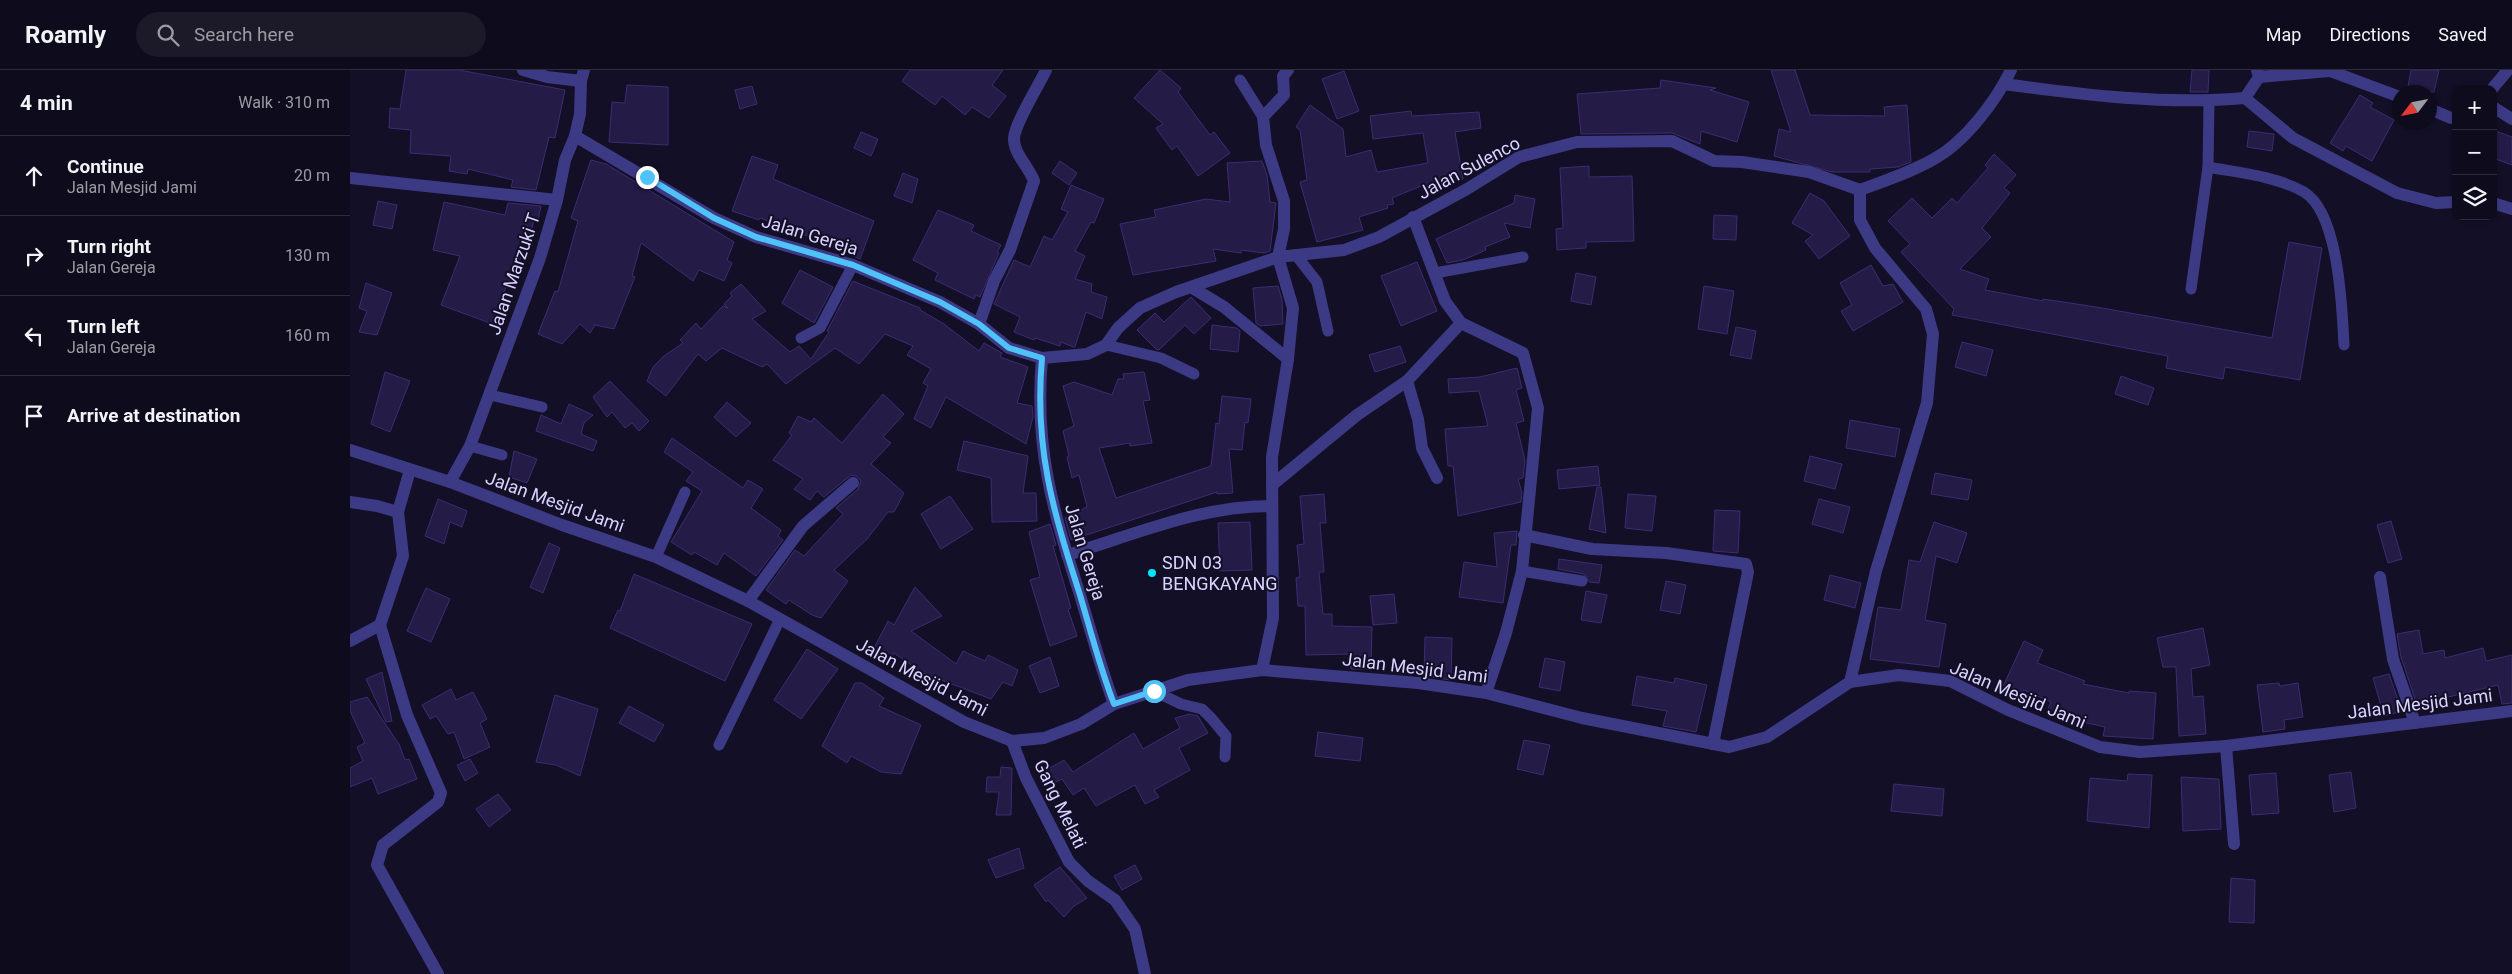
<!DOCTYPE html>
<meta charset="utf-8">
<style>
body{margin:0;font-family:Roboto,sans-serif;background:#1c1929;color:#f1f3f6}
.controls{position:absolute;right:15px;top:15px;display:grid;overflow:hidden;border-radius:10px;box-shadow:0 1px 4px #0004}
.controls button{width:45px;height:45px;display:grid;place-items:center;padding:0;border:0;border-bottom:1px solid #2e2b3b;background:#0e0b1c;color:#f1f3f6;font:25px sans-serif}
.compass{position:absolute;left:2042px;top:15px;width:45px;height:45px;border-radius:50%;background:#0e0b1c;box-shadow:0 1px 4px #0004;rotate:238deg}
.stop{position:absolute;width:15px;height:15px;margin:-11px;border:4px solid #4fc3f7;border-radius:50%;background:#fff}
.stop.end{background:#4fc3f7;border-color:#fff;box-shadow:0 1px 5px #0008}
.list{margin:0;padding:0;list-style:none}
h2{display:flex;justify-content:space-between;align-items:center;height:65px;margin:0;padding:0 20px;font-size:21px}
h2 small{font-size:16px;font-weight:400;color:#9b9ba3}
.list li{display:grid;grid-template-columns:32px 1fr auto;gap:15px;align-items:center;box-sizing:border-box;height:80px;padding:0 20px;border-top:1px solid #2e2b3b}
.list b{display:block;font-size:19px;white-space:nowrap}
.list p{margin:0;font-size:16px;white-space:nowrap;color:#9b9ba3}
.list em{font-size:16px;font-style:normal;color:#9b9ba3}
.icon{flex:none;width:28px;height:28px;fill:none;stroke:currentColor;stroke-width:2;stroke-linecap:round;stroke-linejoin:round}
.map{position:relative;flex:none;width:2162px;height:904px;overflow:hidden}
header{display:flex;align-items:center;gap:30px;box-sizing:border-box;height:70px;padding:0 25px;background:#0e0b1c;border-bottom:1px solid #2e2b3b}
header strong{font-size:24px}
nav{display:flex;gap:28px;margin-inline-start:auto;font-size:18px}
.search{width:350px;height:45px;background:#1c1929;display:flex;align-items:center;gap:12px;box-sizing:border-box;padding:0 18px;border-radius:28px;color:#9b9ba3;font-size:19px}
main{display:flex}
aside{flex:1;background:#0e0b1c}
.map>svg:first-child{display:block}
</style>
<header>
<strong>Roamly</strong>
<div class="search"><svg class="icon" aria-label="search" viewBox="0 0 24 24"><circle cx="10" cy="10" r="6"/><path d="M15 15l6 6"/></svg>Search here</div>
<nav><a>Map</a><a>Directions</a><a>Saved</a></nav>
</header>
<main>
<aside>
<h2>4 min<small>Walk · 310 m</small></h2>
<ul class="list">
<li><svg class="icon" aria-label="ahead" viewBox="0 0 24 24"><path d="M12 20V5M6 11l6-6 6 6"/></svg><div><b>Continue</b><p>Jalan Mesjid Jami</p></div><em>20 m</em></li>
<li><svg class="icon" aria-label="right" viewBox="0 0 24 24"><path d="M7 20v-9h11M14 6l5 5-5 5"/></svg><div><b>Turn right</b><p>Jalan Gereja</p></div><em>130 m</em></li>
<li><svg class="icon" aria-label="left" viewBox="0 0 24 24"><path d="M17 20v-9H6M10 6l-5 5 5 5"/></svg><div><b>Turn left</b><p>Jalan Gereja</p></div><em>160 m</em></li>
<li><svg class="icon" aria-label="arrive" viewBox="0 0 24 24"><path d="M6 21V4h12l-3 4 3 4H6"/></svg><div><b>Arrive at destination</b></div></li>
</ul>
</aside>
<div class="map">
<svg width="2162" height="904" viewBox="0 0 2162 904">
<rect width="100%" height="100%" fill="#130f26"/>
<g fill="#241b47" stroke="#3b2d73">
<path d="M56,0H109L215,20L205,68L199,67L186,120L161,117L163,110L118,99L117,104L99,101L101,86L60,83L61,60L39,58L40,38L50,39Z"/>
<path d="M560,0H653L642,15L656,26L639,48L622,37L615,45L592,26L585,35L552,11Z"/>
<path d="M810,0L831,18L828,22L860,65L864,62L880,83L848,106L827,76L822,80L806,58L813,54L784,28Z"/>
<path d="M1421,0H1445L1460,45L1535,46L1534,37L1557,35L1561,92L1548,97L1520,99V102H1482L1424,86L1429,59L1441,62Z"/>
<path d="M1842,0H1859L1858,22H1840Z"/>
<path d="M2061,0H2089L2084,22H2057Z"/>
<path d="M994,1L1009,41L987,49L972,9Z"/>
<path d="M1311,10L1366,18L1360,20L1399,32L1387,72L1351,61L1350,74L1322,63L1231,64L1227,24L1310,18Z"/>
<path d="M277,15L318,17V75L259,72L262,32L275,33Z"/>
<path d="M402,16L407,34L390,39L385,20Z"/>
<path d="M2010,25L2023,33L2020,37L2044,50L2022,91L1996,76L1993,81L1980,73Z"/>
<path d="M960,35L993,59L996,87L1021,80L1027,102L1078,93L1073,63L1023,69L1020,46L1061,41L1062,46L1129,42L1131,58L1105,62L1113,109L1071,116L1042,128L1044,134L1037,135L1038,138L1009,147L1013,160L967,172L950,112L957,110L950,60L946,57Z"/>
<path d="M2143,60L2162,67V95L2143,88Z"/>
<path d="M1899,61L1924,64L1922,81L1897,77Z"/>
<path d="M511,62L528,69L521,86L504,78Z"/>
<path d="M1644,84L1666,105L1654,118L1660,123L1632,158L1641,167L1610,199L1639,209L1635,220L1693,231V229L1746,237L1922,268L1939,172L1972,178L1950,310L1875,297L1873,309L1841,303L1816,298L1818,286L1602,245L1604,239L1551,182L1560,174L1538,151L1562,128L1582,148L1602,128L1607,133L1638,98L1635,95Z"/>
<path d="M402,86L428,95L423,109L524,151L510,189L460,167L410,148L409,150L382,141Z"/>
<path d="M241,90L256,94L384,172L377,190L382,193L374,211L349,200L343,211L291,173L282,206L285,207L264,259L245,255L240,263L230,254L212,274L188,264L205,221L208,222L228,151L221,148Z"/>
<path d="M710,91L727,103L719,115L702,103Z"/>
<path d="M912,91L917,105L920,132L926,133L920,181L914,183L891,180V183L863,179L866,191L783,205L770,154L806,147L804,140L856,129L880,132L877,93Z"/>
<path d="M1239,96V107L1282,106L1284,171L1236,172V178L1207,180L1206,159L1213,158L1210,98Z"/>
<path d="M553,103L568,109L562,133L544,126Z"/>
<path d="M721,115L754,129L744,153L741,152L725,181L735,186L725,209L742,214L741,222L757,227L752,249L736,242L725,277H723L711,272L710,276L685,268L684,270L664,262L670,247L644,234L664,190L680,197L694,166L702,170L718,142L711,139Z"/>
<path d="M1460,123L1474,131L1500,166L1469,189L1455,171L1463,165L1442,153Z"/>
<path d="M1165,125L1185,129L1180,158L1154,153L1160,167L1135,177L1136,180L1113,190L1097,193L1086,169L1164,133Z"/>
<path d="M28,131L47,135L42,159L23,155Z"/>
<path d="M94,132L155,145L158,133L191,136L188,150L184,149L176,184L173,183L151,228L159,232L148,256L91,235L110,186L83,180Z"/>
<path d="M588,140L624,155L621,161L651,175L647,182L649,183L630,227L626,225L624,229L585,210L588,203L563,190Z"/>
<path d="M1364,145L1387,146L1386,170L1363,169Z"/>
<path d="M1067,192L1087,241L1051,256L1031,206Z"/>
<path d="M1521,195L1533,216L1543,214L1553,232L1503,261L1491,241L1502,235L1490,213Z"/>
<path d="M450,200L483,217L464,253L432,233Z"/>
<path d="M1226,203L1246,207L1241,235L1221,231Z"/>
<path d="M503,211L570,238V240L594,254L629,281L634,273L652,283L650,287L678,297L667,333L682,336L683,347L676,374L596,327L581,358L564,349L578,316L573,313L581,299L557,285L563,276L535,264L509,294L485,278L436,314L417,294L412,297L372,278L356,291L348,284L316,326L297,311L303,297L314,286L333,273L330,270L346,253L351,259L373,236L378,238L374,234L382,226L380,223L391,214L416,241L402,249L440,282L449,276L461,289L479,262L477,261Z"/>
<path d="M16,213L42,223L27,265L9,262L17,241L9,238Z"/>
<path d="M928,216L932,230L933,254L910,256L906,253L903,218Z"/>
<path d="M1354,216L1384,221L1377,264L1348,259Z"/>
<path d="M841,227L861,248L844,264L835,255L809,280L806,279L787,260L805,243L814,252Z"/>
<path d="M862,255L887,258L890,261L888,282L860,279Z"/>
<path d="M1386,257L1406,261L1401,289L1380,285Z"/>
<path d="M1612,272L1643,280L1636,306L1605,297Z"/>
<path d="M1050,276L1056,292L1025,302L1019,285Z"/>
<path d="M1167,298L1172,318L1166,320L1174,351L1166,353L1175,390L1173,408L1168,409L1172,423L1171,432L1108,446L1103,396H1098L1095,359L1138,356L1129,321L1099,323L1098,309L1130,307Z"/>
<path d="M35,302L60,311L40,362L21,354Z"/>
<path d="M794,302L800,330L793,331L802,373L780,376V373L749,378L766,428L861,396L866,353L869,354L872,326L901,329L898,353L895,352L892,380L879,379L883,423L867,424V422L721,470L715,448L737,437L729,405L722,408L717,387L719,386L713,361L724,356L713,316L724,312L762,325L768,309H774L773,304Z"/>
<path d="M1771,306L1804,318L1798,335L1765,324Z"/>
<path d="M260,311L299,351L289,361L282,353L275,358L262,342L257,347L243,327Z"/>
<path d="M533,324L554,344L533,367L541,373L521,394L554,423L544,442H538L517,469L484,500L498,511L471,548L462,545L439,530L436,534L416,520L445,480L454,486L493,444L486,438L508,419L511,411L506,406L501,405L474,427L467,421L460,430L444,419L453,409L423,390L442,365L439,363L448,346L461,352L464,348L492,373Z"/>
<path d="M377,332L401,353L386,367L364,347Z"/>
<path d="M219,334L243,345L234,353L231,364L247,371L243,381L186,361L191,345L211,354Z"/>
<path d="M1500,350L1550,359L1545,387L1496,378Z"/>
<path d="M322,368L393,418L398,410L413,419L401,438L431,460L428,466L433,470L406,506L374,483L367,495L344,482L342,485L321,472L352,421L336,411L343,402L314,382Z"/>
<path d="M614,371L678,386L673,423H686L687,451L642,452L641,408L607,400Z"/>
<path d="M164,381L187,389L177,413L159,407Z"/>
<path d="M1460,386L1492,394L1485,419L1454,411Z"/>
<path d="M1248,396L1250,415L1209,419L1207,400Z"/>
<path d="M1585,403L1622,410L1618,430L1581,424Z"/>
<path d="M1247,417H1251L1256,463L1239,459Z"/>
<path d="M974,424L976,453H970L974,502H969L973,544H982V556L1022,557L1021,599H1001V584L956,585L955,536H948L946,508L950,507L947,475L954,474L950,426Z"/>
<path d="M1278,424L1306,426L1302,461L1275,458Z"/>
<path d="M600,426L623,459L591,479L571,444Z"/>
<path d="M88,429L117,441L112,457L100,452L94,474L75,466Z"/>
<path d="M1469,429L1500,437L1493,463L1462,454Z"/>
<path d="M1365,440L1390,441L1388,483L1363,481Z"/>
<path d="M2041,451L2052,489L2038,493L2027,455Z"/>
<path d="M900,452L902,500L870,501L868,453Z"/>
<path d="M1584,452L1617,463L1607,493L1586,486L1575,550L1596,554L1589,597L1520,589L1528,537L1551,540L1559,490L1570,492Z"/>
<path d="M700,454L706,475L703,476L721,538L718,539L727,566L700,576L680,510L690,507L679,462Z"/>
<path d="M1167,461L1166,475H1161L1153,533L1109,527L1114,492L1147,497L1144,463Z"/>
<path d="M199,473L210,478L193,523L180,517Z"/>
<path d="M1209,489L1252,495L1249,513L1239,512L1234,504L1208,499Z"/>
<path d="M284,504L402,554L375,611L260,558L268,540L270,541Z"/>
<path d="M1480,505L1511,513L1505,538L1474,530Z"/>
<path d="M1316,511L1336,515L1330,544L1310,540Z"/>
<path d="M565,517L592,546L561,561L606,594L613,581L635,591L638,585L668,600L662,616L653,612L641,629L573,603L544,583L538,591L522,582L538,551L544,555Z"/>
<path d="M76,518L100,529L81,572L57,561Z"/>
<path d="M1236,521L1257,525L1251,553L1231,550Z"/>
<path d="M1044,524L1047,553L1023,555L1020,526Z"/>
<path d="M1853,558L1860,595L1841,599L1843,627L1853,626L1856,664L1829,666L1826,597H1813L1807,568Z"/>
<path d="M2069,560L2073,584L2094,580L2095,588L2133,578L2136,591L2162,585V633L2152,634L2148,615L2082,631V628L2066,632L2051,587L2047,564Z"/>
<path d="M1075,567L1102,568L1101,610L1074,606Z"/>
<path d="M1674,571L1693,580L1687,593L1735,611L1733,614L1779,623V621L1806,623L1803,669L1753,666L1755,657L1720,649L1719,652L1696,643L1701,632L1674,620L1669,629L1651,621Z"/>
<path d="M457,579L488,599L451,649L424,630Z"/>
<path d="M700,587L709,616L690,623L679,596Z"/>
<path d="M1195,588L1215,592L1210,621L1189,617Z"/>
<path d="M32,602L42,651L36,652L16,609Z"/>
<path d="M2039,604L2050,636L2046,637L2048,642L2034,646L2023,608Z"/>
<path d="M1287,606L1324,613L1325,608L1357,615L1346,662L1313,656L1317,641L1282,635Z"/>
<path d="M505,613H512L534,628L529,636L571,655L551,704L531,702L501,686L497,693L472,676Z"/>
<path d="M1929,613L1930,616L1948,613L1953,647L1934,650L1935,659L1913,662L1907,615Z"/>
<path d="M101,619L106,630L123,622L137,649L130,653L140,677L114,689L104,662L98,664L86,646L80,649L72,635Z"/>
<path d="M205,625L248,639L230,706L206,695L186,692Z"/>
<path d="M17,627L49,674L55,690L59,689L67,709L28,724L22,708L0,717V698L13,691L7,677L15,673L0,641V632Z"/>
<path d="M279,636L314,655L304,672L269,653Z"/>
<path d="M840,644L848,646L858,663L829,678L840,700L804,720L809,727L795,734L785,715L746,736L734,718L723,725L712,709L701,714L694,701L714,690L723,702L784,663L793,679L830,658L825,648Z"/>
<path d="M968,662L1013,668L1010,691L965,686Z"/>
<path d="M1174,670L1200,675L1193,705L1167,699Z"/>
<path d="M120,689L128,703L115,711L107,695Z"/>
<path d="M651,697L662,698L661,745H646L649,722H636L637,707H650Z"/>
<path d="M2001,702L2006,738L1984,742L1979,705Z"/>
<path d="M1926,703L1929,743L1902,745L1899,705Z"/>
<path d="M1778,704L1802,705L1799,758L1737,751L1740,708L1777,711Z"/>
<path d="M1831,707L1869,709L1871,759L1833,761Z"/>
<path d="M1544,714L1594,719L1592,746L1541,741Z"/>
<path d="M148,724L161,740L139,757L126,739Z"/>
<path d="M669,778L674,798L646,808L638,790Z"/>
<path d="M785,795L792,809L772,820L764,806Z"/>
<path d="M710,797L737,828L724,836L714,847L698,830L696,832L684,815Z"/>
<path d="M1881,808L1905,810L1904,853L1879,852Z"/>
</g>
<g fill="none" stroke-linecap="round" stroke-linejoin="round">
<g stroke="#3d3a85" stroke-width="11">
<path d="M890,10L913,47"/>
<path d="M1858,97C1890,103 1926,106 1954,122C1989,143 1992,238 1994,275"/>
<path d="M946,185L967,212L978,261"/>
<path d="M1085,203L1173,187"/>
<path d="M1841,219L1858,97L1859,31"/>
<path d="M451,268L470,258L503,195"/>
<path d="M756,275L811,288L844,304"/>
<path d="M140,325L192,337"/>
<path d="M120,376L152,385"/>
<path d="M306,487L335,422"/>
<path d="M1172,501L1232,511"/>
<path d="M804,621L831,634L852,639L862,649L876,666L875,687"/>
<path d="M369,675L430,549"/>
</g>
<g stroke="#3d3a85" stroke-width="12">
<path d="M173,0L197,7L231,11"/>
<path d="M1909,7L1980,1L2050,27"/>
<path d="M1654,14C1734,25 1815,35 1895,28L1943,68L2047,123L2086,133L2106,132"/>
<path d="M2142,19L2158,0"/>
<path d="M1895,28L1909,7L1907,0"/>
<path d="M2143,37L2162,49"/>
<path d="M2080,39L2101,48L2106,47"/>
<path d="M225,66L364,148L406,167L503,195L590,232L629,254L659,278L692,288C684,378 703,441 730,525C741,562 751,598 764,634"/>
<path d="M0,108L207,130"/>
<path d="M2143,133L2162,139"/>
<path d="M1063,147L1095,231L1111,253L1173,283L1188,338L1172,501L1156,563L1136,623"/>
<path d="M841,217L874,237L938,289"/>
<path d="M629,254L644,211L660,180L684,111C679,97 663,83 664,68C665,53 689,15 696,0"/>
<path d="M692,288L737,284L756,275L768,258L790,238L826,222L928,187L994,180L1029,167L1117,119L1169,87L1227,72L1322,71L1364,91L1392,92L1459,102L1510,120C1535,111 1561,102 1584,89C1615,72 1646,31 1661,0"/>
<path d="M1057,311L1068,349L1072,378L1087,408"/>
<path d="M0,380L100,412L212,455L306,487L398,531L614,652L662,671L694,668L731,654L764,634L838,610L912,600L1068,613L1136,623L1232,648L1379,677L1417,667L1500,612L1549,605L1600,611L1658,640L1750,677L1790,682L1876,676L2162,641"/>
<path d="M60,400L48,442L53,486L30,555L57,645L91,723L88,732L33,775L27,795L88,904"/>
<path d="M100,412L120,376L190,188L207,130L215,90L225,66L230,44L231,11L234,0"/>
<path d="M922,415L1007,345L1057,311L1111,253"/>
<path d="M0,432L27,436L48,442"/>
<path d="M1174,465L1242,479L1316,483L1396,494L1398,502L1363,674"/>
<path d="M717,485C783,465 853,435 922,436"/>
<path d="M2030,507L2043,589L2065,653"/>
<path d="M398,531L453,456L503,413"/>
<path d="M0,571L30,555"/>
<path d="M912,600L923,548L922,387L938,289L943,238L928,187L934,159V131L916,75L913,47L934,25L933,6L938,0"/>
<path d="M1500,612L1526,501L1577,333L1583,264L1576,239L1525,178L1510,150V120"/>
<path d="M662,671L676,708L719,792L738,811L765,830L785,859L795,904"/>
<path d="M1876,676L1884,774"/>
</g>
</g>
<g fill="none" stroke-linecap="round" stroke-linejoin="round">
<path stroke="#4fc3f7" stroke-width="6" d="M297,107L364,148L406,167L503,195L590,232L629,254L659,278L692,288C684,378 703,441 730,525C741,562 750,598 764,634L804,621"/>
</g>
<circle fill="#00e5ff" stroke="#130f26" stroke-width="2" cx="802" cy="503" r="5"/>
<g text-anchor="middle" stroke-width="4" stroke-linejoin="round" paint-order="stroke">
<g font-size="18" fill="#d9d4ff" stroke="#130f26">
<text transform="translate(1119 98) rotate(-28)" y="6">Jalan Sulenco</text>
<text transform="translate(460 165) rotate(17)" y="6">Jalan Gereja</text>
<text transform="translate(164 204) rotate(-71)" y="6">Jalan Marzuki T</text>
<text transform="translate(205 432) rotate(20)" y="6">Jalan Mesjid Jami</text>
<text transform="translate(735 482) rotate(73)" y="6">Jalan Gereja</text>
<text transform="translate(1065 598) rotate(7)" y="6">Jalan Mesjid Jami</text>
<text transform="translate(572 607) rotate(28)" y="6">Jalan Mesjid Jami</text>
<text transform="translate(1668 625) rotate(23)" y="6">Jalan Mesjid Jami</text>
<text transform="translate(2070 634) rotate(-7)" y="6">Jalan Mesjid Jami</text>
<text transform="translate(710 734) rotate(64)" y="6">Gang Melati</text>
</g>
<g font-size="18" fill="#d9d4ff" stroke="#130f26" text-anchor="start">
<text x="812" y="499">SDN 03<tspan x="812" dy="21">BENGKAYANG</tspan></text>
</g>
</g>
</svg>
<div class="controls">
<button>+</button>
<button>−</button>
<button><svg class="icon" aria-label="layers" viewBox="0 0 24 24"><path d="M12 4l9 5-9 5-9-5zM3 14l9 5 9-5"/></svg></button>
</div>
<svg class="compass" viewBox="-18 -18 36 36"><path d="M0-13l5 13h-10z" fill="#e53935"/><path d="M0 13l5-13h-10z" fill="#9b9ba3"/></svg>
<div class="stop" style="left:804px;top:621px"></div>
<div class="stop end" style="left:297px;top:107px"></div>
</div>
</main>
